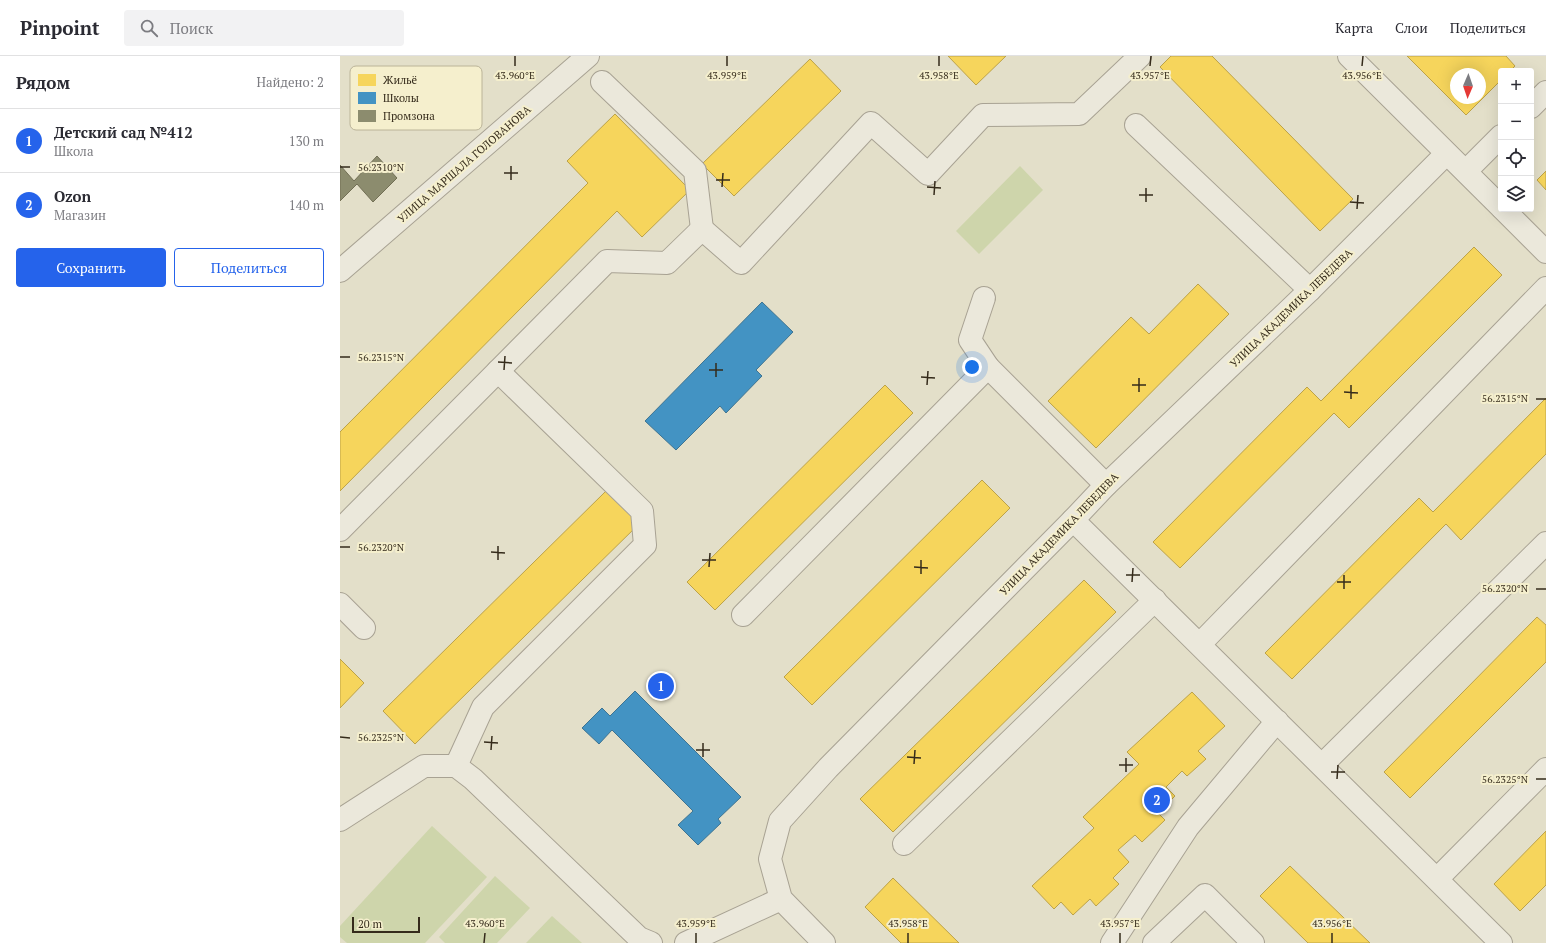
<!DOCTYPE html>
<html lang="ru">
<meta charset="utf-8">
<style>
body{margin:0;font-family:"PT Serif",serif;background:#f2f2f3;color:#2b2b33}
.controls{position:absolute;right:12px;top:12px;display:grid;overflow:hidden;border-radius:4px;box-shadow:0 4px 16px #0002}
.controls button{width:36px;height:36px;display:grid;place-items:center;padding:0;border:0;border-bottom:1px solid #e1e1e2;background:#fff;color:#2b2b33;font:20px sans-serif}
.compass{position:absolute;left:1110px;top:12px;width:36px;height:36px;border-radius:50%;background:#fff;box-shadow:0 4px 16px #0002;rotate:182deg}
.scale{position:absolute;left:12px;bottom:10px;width:68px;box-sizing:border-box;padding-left:4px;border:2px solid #352b1b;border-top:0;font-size:11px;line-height:14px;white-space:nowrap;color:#352b1b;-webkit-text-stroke:3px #f5efcd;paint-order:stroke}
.you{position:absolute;left:632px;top:311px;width:14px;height:14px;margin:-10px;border:3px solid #fff;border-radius:50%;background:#1a73e8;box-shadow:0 0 0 6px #1a73e833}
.badge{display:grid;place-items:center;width:26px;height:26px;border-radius:50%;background:#2563eb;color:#fff;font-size:13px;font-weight:700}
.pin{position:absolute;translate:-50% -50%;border:2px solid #fff;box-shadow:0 1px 4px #0006}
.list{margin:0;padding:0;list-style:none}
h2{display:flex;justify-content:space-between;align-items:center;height:52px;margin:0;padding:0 16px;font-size:17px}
h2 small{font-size:13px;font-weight:400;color:#7c7c81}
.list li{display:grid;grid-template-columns:26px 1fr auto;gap:12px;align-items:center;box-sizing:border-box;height:64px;padding:0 16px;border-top:1px solid #e1e1e2}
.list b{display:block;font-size:15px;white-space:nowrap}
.list p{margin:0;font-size:13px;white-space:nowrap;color:#7c7c81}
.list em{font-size:13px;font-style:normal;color:#7c7c81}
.actions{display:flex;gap:8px;padding:12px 16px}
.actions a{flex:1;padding:9px 0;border:1px solid #2563eb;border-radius:4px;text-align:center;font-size:14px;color:#2563eb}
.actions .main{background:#2563eb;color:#fff}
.icon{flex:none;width:22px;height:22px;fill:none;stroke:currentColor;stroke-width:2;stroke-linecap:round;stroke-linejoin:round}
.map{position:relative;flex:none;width:1206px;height:887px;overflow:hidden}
header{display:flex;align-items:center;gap:24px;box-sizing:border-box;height:56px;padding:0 20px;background:#fff;border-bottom:1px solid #e1e1e2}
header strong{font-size:19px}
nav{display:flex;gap:22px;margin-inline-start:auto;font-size:14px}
.search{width:280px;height:36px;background:#f2f2f3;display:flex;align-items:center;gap:10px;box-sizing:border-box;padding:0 14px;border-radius:4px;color:#7c7c81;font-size:15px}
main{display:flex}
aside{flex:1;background:#fff}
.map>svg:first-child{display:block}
</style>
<header>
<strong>Pinpoint</strong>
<div class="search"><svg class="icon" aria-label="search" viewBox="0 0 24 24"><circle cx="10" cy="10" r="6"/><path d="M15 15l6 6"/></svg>Поиск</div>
<nav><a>Карта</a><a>Слои</a><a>Поделиться</a></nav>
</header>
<main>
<aside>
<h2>Рядом<small>Найдено: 2</small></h2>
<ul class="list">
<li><span class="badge">1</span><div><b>Детский сад №412</b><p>Школа</p></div><em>130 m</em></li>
<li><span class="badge">2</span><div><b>Ozon</b><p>Магазин</p></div><em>140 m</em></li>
</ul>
<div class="actions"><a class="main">Сохранить</a><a>Поделиться</a></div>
</aside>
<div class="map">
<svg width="1206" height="887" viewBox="0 0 1206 887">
<rect width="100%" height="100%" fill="#e3dfc9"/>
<g fill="#ced5ab">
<path d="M680,110L703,134L639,198L616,175Z"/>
<path d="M92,770L147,821L85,887H7L0,881V870Z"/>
<path d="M155,820L190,852L157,887H105L99,881Z"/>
<path d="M212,860L242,887H186Z"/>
</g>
<g fill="#f6d55c" stroke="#bca248" fill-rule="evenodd">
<path d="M608,0H666L636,29Z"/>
<path d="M831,0H872L1013,143L980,175L820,11Z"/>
<path d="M1067,0H1166L1175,10L1170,15H1161V24L1126,59ZM1116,18H1140V42H1116Z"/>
<path d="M470,3L501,35L394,140L362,108Z"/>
<path d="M275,58L350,134L302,181L277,155L0,435V376L248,127L227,105Z"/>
<path d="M1206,115V134L1197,124Z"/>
<path d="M1134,191L1162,219L1009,372L994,357L840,512L813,486L967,331L981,345Z"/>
<path d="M858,228L889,258L756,392L708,345L791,261L809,278Z"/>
<path d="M545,329L573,357L375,554L347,526Z"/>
<path d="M1206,342V398L1121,484L1106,468L952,623L925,597L1079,442L1093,456Z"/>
<path d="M642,424L670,452L472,649L444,621Z"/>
<path d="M266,435L299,468L75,688L43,655Z"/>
<path d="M744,524L776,556L553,776L520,743Z"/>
<path d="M1197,561L1206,569V606L1070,742L1044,716Z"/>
<path d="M0,603L24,627L0,652Z"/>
<path d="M852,636L885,670L858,695L866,703L847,720L842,715L826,731L835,740L818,757L825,764L802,786L795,779L778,794L789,806L773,822L779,828L756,850L750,843L733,859L721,846L714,853L692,830L754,772L743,761L799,708L787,696Z"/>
<path d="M1206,775V829L1180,855L1154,828Z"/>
<path d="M950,810L1030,887H968L920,840Z"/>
<path d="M553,822L619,887H561L525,851Z"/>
</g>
<g fill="#4393c3" stroke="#3f7491">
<path d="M422,246L453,276L416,314L422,320L386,357L380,350L336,394L305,365Z"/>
<path d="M295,635L401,741L378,763L381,767L358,789L338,769L353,755L272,674L259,688L242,672L262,652L270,660Z"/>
</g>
<path fill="#8c8c6e" stroke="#726f55" d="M37,100L57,122L33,146L17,128L0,145V109L14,125Z"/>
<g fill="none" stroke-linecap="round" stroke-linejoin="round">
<g stroke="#a8a293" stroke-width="24">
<g id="minor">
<path d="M1009,0L1161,151"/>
<path d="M262,26L355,115L362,173"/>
<path d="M1191,51L1206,36"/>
<path d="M796,69L970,234"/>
<path d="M1126,115L1161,80"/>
<path d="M1163,153L1206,196"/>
<path d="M0,215L248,0"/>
<path d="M644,242L630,284L648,311"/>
<path d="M158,315L267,205L327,207L362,173L401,207L531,67L588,118L643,59L739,58L800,0"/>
<path d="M733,464L1161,887"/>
<path d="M0,474L158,315L302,455L305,489L143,651L116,710"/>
<path d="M0,548L24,572"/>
<path d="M403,559L648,311L766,429"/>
<path d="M860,588L1206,232"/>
<path d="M982,709L1206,487"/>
<path d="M0,764L84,710H116L133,723L299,882L311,887"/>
<path d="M564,788L815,544"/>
<path d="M1097,823L1206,713"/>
<path d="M346,887L441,843"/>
<path d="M484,887L441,843L430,803L440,765L488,712L733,464L766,429L970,234L1106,98"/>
<path d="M772,887L848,771L937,665"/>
<path d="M814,887L865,839L913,887"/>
</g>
</g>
<use href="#minor" stroke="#ebe8db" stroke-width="22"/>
</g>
<path fill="none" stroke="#352b1b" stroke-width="1.5" d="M175,10V0M387,10V0M599,10V0M810,10L811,0M1022,10L1023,0M0,111H10M164,117H178M171,124V110M376,124H390M382,131L383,117M587,131L601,132M594,139L595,125M799,139H813M806,146V132M1010,146L1024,147M1017,153L1018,139M0,301H10M158,306L172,307M164,314L165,300M369,314H383M376,321V307M581,321L595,322M587,329L588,315M792,329H806M799,336V322M1004,336L1018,337M1011,343V329M1196,343H1206M0,491H10M151,496L165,497M158,504V490M362,504H376M369,511L370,497M574,511L588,512M581,518V504M786,519H800M792,526L793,512M997,526H1011M1004,533V519M1196,533H1206M0,681L10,682M144,686L158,687M151,694L152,680M356,694H370M363,701V687M567,701L581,702M574,708L575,694M779,709H793M786,716V702M991,716H1005M997,723L998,709M1196,723H1206M144,887L145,877M356,887V877M568,887V877M780,887V877M992,887V877"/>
<g text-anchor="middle" stroke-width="4" stroke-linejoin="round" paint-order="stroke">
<g font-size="11" fill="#352b1b" stroke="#f5efcd">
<text transform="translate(124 108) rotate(-41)" y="4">УЛИЦА МАРШАЛА ГОЛОВАНОВА</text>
<text transform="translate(951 252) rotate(-44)" y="4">УЛИЦА АКАДЕМИКА ЛЕБЕДЕВА</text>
<text transform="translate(719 478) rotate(-46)" y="4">УЛИЦА АКАДЕМИКА ЛЕБЕДЕВА</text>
</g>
</g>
<rect x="10" y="10" width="132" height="64" rx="6" fill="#f5efcd" stroke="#bbb498" stroke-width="1"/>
<rect x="18" y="18" width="18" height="12" fill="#f6d55c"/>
<rect x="18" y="36" width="18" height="12" fill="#4393c3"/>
<rect x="18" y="54" width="18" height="12" fill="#8c8c6e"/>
<g font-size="11" fill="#352b1b">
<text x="43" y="28">Жильё</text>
<text x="43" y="46">Школы</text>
<text x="43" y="64">Промзона</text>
</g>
<g font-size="10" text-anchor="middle" fill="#352b1b" stroke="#f5efcd" stroke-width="4" stroke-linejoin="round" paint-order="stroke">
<text x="175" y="23">43.960°E</text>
<text x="387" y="23">43.959°E</text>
<text x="599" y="23">43.958°E</text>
<text x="810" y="23">43.957°E</text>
<text x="1022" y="23">43.956°E</text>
<text x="41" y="115">56.2310°N</text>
<text x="41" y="305">56.2315°N</text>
<text x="1165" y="346">56.2315°N</text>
<text x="41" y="495">56.2320°N</text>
<text x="1165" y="536">56.2320°N</text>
<text x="41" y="685">56.2325°N</text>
<text x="1165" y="727">56.2325°N</text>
<text x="145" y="871">43.960°E</text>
<text x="356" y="871">43.959°E</text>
<text x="568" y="871">43.958°E</text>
<text x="780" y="871">43.957°E</text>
<text x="992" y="871">43.956°E</text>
</g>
</svg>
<div class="controls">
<button>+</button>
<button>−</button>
<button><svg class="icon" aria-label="locate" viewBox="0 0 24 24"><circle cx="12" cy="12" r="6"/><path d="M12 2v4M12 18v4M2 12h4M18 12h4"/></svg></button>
<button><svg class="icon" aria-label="layers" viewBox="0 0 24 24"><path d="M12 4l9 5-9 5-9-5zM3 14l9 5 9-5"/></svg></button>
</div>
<svg class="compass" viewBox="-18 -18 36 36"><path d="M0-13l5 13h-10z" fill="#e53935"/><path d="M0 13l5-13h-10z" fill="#7c7c81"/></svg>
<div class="scale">20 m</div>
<div class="you"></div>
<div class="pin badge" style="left:321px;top:630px">1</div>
<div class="pin badge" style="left:817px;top:744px">2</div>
</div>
</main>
